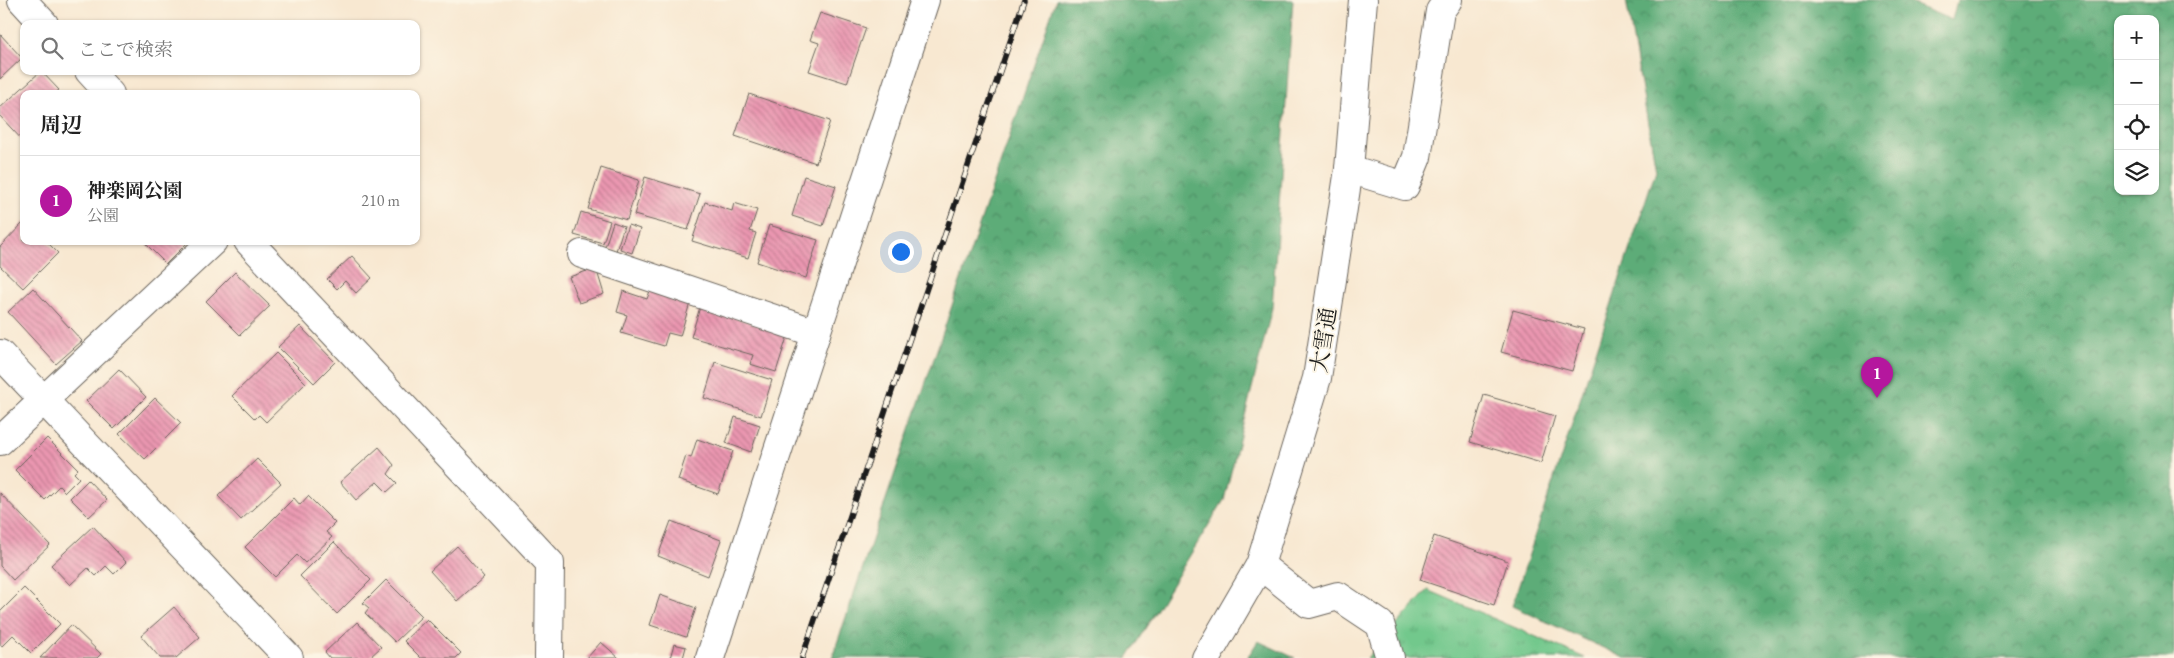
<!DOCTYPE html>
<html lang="ja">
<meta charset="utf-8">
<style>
body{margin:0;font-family:"EB Garamond","Noto Serif JP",serif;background:#f6f6f6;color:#222}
.controls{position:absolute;right:15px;top:15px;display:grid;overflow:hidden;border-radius:10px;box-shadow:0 1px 4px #0004}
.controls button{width:45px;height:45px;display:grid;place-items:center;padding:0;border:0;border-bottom:1px solid #e0e0e0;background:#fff;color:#222;font:25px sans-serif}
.you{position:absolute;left:900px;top:251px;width:18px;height:18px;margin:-12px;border:4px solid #fff;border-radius:50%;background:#1a73e8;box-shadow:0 0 0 8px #1a73e833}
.badge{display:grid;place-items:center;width:32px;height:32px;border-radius:50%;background:#b5179e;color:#fff;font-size:16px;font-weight:700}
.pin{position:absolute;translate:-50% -41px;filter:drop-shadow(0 1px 2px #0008)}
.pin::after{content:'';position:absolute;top:26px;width:18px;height:15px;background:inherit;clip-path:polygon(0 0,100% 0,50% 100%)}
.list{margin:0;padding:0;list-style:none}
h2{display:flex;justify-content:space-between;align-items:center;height:65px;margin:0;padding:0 20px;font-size:21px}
h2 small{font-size:16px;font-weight:400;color:#767676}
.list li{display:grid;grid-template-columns:32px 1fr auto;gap:15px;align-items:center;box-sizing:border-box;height:90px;padding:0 20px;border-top:1px solid #e0e0e0}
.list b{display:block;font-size:19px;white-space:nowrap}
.list p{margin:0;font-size:16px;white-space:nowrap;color:#767676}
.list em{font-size:16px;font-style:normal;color:#767676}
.icon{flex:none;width:28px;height:28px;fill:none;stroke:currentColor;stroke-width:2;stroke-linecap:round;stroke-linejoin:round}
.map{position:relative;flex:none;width:2174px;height:658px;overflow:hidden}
.search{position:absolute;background:#fff;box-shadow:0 1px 4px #0004;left:20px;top:20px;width:400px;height:55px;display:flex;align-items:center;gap:12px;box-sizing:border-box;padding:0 18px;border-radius:10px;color:#767676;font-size:19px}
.panel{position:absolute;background:#fff;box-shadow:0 1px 4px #0004;left:20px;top:90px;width:400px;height:155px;border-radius:10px}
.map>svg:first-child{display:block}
</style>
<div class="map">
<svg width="2174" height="658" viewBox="0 0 2174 658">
<defs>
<pattern id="grass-tufts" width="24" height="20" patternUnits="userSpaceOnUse" patternTransform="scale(1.25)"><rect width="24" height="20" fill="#72c88c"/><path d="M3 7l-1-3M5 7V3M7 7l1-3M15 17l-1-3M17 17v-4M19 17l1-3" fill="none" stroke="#62ab78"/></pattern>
<pattern id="forest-crowns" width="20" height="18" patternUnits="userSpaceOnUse" patternTransform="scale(1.25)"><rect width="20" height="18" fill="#5dac78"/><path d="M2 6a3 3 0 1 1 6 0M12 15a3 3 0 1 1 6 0" fill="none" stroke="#4c8b62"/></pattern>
<pattern id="building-back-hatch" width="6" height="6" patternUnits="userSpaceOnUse" patternTransform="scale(1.25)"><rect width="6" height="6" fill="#eb97b1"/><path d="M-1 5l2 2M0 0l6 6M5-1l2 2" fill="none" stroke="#be7a8f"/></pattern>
</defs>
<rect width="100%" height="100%" fill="#fcf5e5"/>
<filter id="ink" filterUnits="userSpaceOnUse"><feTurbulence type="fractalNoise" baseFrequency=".02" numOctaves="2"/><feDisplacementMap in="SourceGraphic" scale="10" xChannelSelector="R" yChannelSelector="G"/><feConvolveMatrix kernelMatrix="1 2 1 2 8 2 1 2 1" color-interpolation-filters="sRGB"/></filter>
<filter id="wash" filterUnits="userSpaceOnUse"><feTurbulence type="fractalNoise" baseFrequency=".0096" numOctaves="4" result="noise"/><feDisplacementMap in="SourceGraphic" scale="20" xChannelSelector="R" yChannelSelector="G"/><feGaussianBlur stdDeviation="1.12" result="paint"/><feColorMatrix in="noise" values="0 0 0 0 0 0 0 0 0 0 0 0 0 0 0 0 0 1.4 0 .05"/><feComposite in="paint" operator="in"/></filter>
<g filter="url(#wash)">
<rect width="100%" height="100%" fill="#f8e8d1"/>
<path fill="url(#grass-tufts)" stroke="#477254" d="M1428,590L1585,658H1367Z"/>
<g fill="url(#forest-crowns)" stroke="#3c644a" fill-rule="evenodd">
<path d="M1056,0H1293L1272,308L1224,500L1127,658H832Z"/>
<path d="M1626,0H1904L1952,20L1957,0H2174V658H1625L1512,606L1656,169ZM2118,19H2155V191H2118Z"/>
<path d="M1258,641L1295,658H1247Z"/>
</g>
<g id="blocks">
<g fill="url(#building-back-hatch)">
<path d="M820,13L866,28L847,83L809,71L819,43L810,40Z"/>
<path d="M0,34L22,58L0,79Z"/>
<path d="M41,71L59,90L54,94H24V142L0,116V108Z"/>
<path d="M749,94L830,121L816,163L735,136Z"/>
<path d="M601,168L639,180L627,220L588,209Z"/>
<path d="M804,176L836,186L823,226L792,216Z"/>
<path d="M645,177L700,194L688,230L634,215Z"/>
<path d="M705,202L732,211L734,203L757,210L750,231L756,233L748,258L692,241Z"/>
<path d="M581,212L610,221L603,243L574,235Z"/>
<path d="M24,222V241H46L58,253L23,288L0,266V247Z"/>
<path d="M613,222L624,226L616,251L605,247Z"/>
<path d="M628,225L640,229L632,253L620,249Z"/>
<path d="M769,225L818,240L806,278L757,262Z"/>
<path d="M143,241H189L166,264Z"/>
<path d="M352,256L372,278L356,293L345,281L337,289L327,279Z"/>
<path d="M596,268L604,294L579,303L569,277Z"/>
<path d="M235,272L270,306L240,335L206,301Z"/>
<path d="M33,288L82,341L56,364L8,312Z"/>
<path d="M623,291L647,299L650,291L690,303L680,336L668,333L664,346L621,333L627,315L617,312Z"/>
<path d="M700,307L788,334L776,372L750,364L753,355L691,337Z"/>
<path d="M1513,310L1584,329L1572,371L1501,352Z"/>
<path d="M300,326L335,362L314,383L278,347Z"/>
<path d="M276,353L306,383L266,422L259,415L255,419L232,396Z"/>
<path d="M715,362L772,380L761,416L704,398Z"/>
<path d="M119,369L146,397L114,429L86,401Z"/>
<path d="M1484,395L1555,416L1541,463L1470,442Z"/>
<path d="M155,398L181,423L145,459L119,434Z"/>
<path d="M735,417L760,425L751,452L726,443Z"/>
<path d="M47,438L78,469L74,473L79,478L65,492L59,486L45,500L15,470Z"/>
<path d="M697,439L733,451L718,494L678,480L686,456L691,458Z"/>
<path d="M379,447L394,465L388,474L397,483L387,492L377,482L356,500L340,482Z"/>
<path d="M257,459L281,483L241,520L218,496Z"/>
<path d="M88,480L107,500L89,517L70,498Z"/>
<path d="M0,493L50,545L13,580L0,566Z"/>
<path d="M308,496L335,523L326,532L332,537L305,563L297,555L275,577L245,547L294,498L300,505Z"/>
<path d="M671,521L721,540L708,576L658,556Z"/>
<path d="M93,526L126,562L114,574L106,566L96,576L88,568L70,585L51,565Z"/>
<path d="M1434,536L1508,561L1494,605L1420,580Z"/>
<path d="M334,542L371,580L337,614L300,576Z"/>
<path d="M457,546L484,577L457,601L430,571Z"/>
<path d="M386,580L422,616L395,642L365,613L369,608L363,603Z"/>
<path d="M24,588L60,624L31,653L13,635L2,646L0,645V612Z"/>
<path d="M660,595L696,608L686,637L650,625Z"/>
<path d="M174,607L200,637L176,658H160L141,636Z"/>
<path d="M427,619L461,653L456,658H421L404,641Z"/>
<path d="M357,622L381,647L369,658H330L325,652Z"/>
<path d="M71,625L101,654L97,658H40Z"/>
<path d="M601,642L619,658H587Z"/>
<path d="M674,644L686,647L683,658H670Z"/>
</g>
</g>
</g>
<g filter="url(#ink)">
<use href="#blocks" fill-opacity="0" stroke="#69635b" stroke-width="1"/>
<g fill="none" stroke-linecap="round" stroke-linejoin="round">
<g stroke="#69635b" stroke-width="30">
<g id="minor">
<path d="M22,0L44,24"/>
<path d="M89,71L110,94"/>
<path d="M1349,169L1405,186L1417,157L1440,11L1448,0"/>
<path d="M248,241L550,563L549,658"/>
<path d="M582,254L816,333"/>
<path d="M0,354L289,658"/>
<path d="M0,441L213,241"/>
<path d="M1260,565L1309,604L1338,596L1380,624L1390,658"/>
<path d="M710,658L925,0"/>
</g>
</g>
<g stroke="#69635b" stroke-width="30">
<path id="major" d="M1206,658L1260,565L1317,378L1349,169L1363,0"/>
</g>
<use href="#minor" stroke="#fff" stroke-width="28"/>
<use href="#major" stroke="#fff" stroke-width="28"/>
<g stroke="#1c1c1c" stroke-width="5.5">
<path id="rail" d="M802,658L1024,0"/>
</g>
<use href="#rail" stroke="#fcf5e5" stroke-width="4" stroke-dasharray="11" stroke-linecap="butt"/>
</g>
</g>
<g text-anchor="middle" stroke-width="4" stroke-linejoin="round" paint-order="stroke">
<g font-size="22" fill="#1c1c1c" stroke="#fcf5e5">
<text transform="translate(1323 340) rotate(-81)" y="8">大雪通</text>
</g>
</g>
</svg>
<div class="controls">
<button>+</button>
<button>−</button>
<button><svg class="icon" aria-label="locate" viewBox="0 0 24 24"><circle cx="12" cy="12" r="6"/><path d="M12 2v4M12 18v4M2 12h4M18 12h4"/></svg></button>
<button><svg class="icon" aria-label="layers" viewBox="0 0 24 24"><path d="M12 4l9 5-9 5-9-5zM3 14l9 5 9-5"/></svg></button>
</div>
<div class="you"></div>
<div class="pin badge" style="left:1877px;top:398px">1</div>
<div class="search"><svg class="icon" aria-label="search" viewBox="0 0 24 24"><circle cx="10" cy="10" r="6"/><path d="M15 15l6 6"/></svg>ここで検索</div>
<section class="panel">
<h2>周辺<small></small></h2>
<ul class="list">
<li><span class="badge">1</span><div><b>神楽岡公園</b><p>公園</p></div><em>210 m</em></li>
</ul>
</section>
</div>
